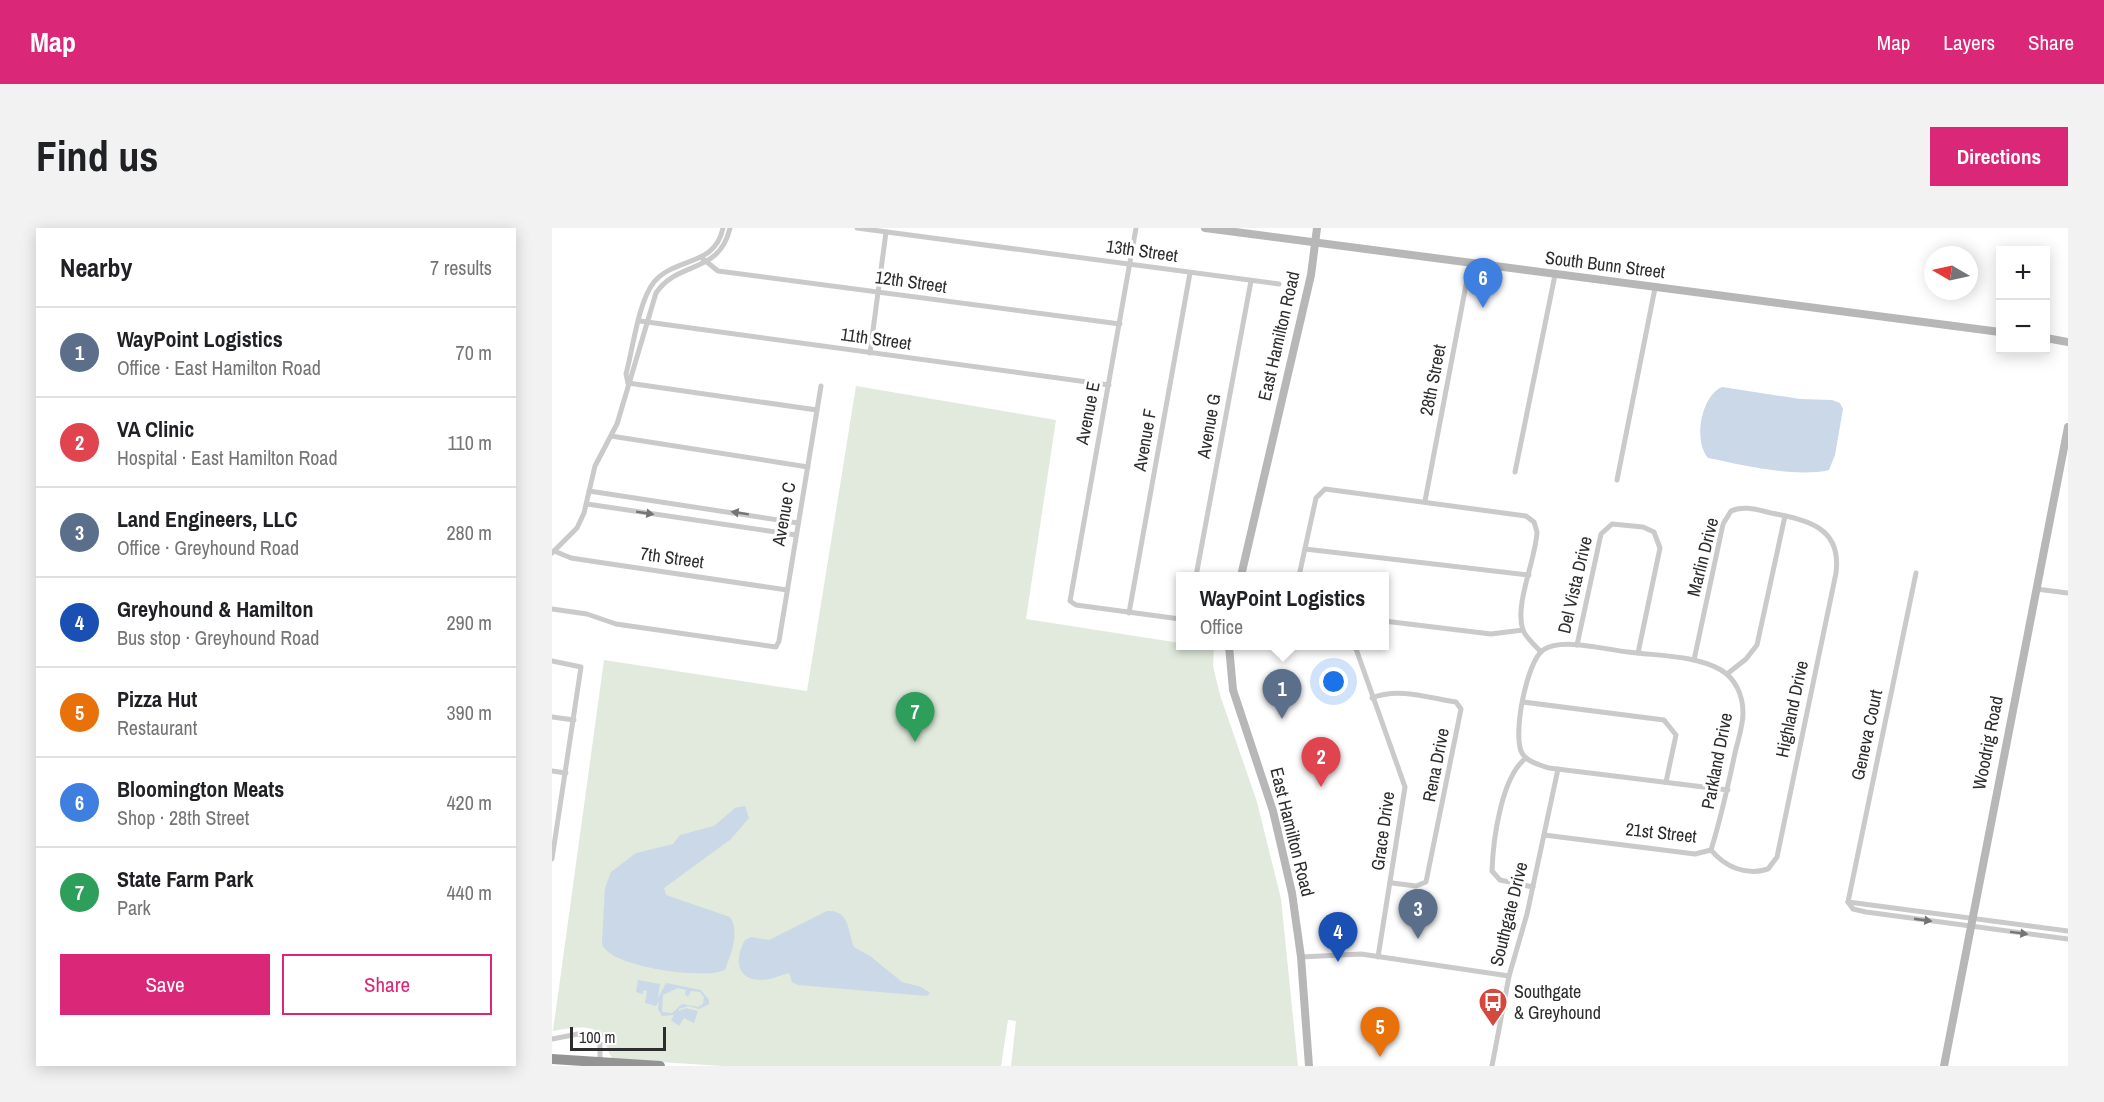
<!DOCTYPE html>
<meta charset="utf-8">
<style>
body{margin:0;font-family:"Archivo Narrow",sans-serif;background:#f2f2f2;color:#202124}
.controls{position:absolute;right:18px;top:18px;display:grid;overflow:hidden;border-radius:0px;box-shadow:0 3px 15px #0003}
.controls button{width:54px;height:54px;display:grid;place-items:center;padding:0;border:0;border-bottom:2px solid #e0e0e0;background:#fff;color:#202124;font:30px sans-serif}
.compass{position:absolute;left:1372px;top:18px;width:54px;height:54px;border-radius:50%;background:#fff;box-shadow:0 3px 15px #0003;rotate:279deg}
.scale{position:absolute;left:18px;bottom:15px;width:96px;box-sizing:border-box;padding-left:6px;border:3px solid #2d2d2d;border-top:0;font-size:16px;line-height:21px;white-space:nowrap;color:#2d2d2d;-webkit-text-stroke:4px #fff;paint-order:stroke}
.you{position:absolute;left:782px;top:454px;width:21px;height:21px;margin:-15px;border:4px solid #fff;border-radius:50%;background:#1a73e8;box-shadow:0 0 0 9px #1a73e833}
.badge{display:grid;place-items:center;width:39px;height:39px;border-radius:50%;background:#db2777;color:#fff;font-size:20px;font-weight:700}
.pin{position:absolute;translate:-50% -50px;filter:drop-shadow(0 2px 3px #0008)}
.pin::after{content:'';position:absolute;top:32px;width:21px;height:18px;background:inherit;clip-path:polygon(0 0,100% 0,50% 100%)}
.popup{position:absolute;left:624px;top:344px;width:213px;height:78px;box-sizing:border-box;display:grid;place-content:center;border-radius:0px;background:#fff;filter:drop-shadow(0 2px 4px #0005);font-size:20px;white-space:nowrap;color:#757577}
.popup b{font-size:22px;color:#202124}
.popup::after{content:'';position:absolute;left:50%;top:100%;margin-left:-12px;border:12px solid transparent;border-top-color:#fff}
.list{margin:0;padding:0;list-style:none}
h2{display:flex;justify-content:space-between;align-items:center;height:78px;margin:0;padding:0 24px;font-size:26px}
h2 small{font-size:20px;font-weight:400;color:#757577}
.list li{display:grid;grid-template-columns:39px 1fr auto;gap:18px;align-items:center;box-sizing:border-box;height:90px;padding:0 24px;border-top:2px solid #e0e0e0}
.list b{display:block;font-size:22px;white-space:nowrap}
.list p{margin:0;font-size:20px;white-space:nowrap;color:#757577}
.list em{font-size:20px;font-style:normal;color:#757577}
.actions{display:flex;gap:12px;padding:18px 24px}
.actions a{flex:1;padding:14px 0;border:2px solid #db2777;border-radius:0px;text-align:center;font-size:21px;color:#db2777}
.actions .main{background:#db2777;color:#fff}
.map{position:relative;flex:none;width:1516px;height:838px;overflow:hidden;border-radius:0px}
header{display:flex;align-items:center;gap:36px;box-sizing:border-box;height:84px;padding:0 30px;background:#db2777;color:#fff}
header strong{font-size:28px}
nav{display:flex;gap:33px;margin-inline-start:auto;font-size:21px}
.intro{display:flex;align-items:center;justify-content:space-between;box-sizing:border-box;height:144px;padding:0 36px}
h1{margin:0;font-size:42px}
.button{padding:15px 27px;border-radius:0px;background:#db2777;color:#fff;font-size:21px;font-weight:700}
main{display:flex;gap:36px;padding:0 36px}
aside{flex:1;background:#fff;border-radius:0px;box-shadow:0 3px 15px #0003}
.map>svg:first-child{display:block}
</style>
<header>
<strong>Map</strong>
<nav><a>Map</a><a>Layers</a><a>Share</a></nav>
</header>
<div class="intro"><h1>Find us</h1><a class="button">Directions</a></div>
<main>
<aside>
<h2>Nearby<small>7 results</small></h2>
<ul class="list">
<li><span class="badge" style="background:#5c6f8a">1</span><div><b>WayPoint Logistics</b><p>Office · East Hamilton Road</p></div><em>70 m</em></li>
<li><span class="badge" style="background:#e0444e">2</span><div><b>VA Clinic</b><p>Hospital · East Hamilton Road</p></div><em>110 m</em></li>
<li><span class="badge" style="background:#5c6f8a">3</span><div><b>Land Engineers, LLC</b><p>Office · Greyhound Road</p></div><em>280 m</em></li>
<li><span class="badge" style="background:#1a4fb4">4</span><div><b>Greyhound &amp; Hamilton</b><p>Bus stop · Greyhound Road</p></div><em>290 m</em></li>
<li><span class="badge" style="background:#e8710a">5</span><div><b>Pizza Hut</b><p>Restaurant</p></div><em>390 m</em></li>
<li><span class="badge" style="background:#3f7fe0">6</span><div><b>Bloomington Meats</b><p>Shop · 28th Street</p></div><em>420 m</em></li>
<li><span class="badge" style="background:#2e9e5b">7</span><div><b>State Farm Park</b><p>Park</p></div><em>440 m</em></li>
</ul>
<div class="actions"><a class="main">Save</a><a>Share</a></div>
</aside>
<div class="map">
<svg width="1516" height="838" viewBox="0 0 1516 838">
<rect width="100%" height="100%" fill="#fff"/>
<path fill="#e1eadc" d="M304,158L504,192L474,391L628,415V418L662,420L661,438L668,467L705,574L729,671L746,838H459L464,793L456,792L449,838H170L61,831C55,824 56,817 51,809C41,794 16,801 1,803L52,432L255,463Z"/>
<g fill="#cad8e8" fill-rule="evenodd">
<path d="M1170,159L1248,171L1280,172L1288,175L1291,181L1283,227L1277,242C1244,250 1190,237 1156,230C1141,213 1149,168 1170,159Z"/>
<path d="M193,578L197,590L179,611L112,660L114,667L178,689C188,704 179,726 173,742C154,752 54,739 50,715L53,660L59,644L84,625L121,616L128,607L162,598L183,580Z"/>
<path d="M275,683C298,681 296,705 302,719L318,728L350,754L369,759L378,765L375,768L246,757L240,754L237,745C229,747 218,752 209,752C183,752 183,729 193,712L199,709L217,712Z"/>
<path d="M86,752L108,756L106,770L114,755L149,762L157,772V776L147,781L136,778L127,781V783L134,780L146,783L142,795L132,790L127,798L119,792L122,787L110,788L106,781L107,773L104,778L93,775L95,763L91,762V766L84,764ZM126,760L134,762L133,766L136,769L139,763L148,764L152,769L151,776L146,779L130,776L120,785L110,784L111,767Z"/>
</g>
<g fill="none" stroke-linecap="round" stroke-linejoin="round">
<g stroke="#cacaca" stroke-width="5">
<path d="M305,0L727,56"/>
<path d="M584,0L518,373L524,377L628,391"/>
<path d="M150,30L166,43L568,96"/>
<path d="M88,93L557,157"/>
<path d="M318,125L334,4"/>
<path d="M76,155L74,146C81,121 86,74 102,54C123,29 163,39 171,0"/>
<path d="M76,155L265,182"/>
<path d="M59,208L256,239"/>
<path d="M963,244L1003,47"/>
<path d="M1065,252L1103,60"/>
<path d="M37,263L246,295"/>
<path d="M873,273L918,36"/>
<path d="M35,276L244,307"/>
<path d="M753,321L977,347"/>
<path d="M2,323L19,330L52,335L235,362"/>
<path d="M0,325L25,300L32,285L43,238L65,196L104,65C126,32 167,47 178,0"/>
<path d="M644,348L699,53"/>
<path d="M747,348L764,270L773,261L974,288L982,294L985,304C984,331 962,377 971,402C974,410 983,417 989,424"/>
<path d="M1484,361L1516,365"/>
<path d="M0,381L35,386L64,396L224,419L227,413L269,158"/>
<path d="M577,385L638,45"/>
<path d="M832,393L939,406L971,402"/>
<path d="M1025,417L1049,306L1060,296L1091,299L1102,304L1108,320L1086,425"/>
<path d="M803,418L853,559L826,729"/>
<path d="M1142,432L1171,296L1179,283C1191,277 1206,282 1219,285C1255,292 1290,299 1284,345L1225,629L1216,641C1194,648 1173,639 1159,622"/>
<path d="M0,433L29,439L0,631"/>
<path d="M1175,446L1194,431L1205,417L1233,288"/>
<path d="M820,470C846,459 877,470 904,474L909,481L874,654L864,658L840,655"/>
<path d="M971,474L1112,492L1124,507L1114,554"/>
<path d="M0,489L22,492"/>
<path d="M974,530C949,549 941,613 940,643L948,652L981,659"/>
<path d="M0,543L14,545"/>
<path d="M992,607L1143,626L1159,622"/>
<path d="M1159,622C1169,590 1176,558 1183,525C1186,512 1191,498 1191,485C1191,468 1184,451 1169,442C1143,427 1106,428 1076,424C1055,422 1010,409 991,422C975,433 960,507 970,525C975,534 988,537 997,540L1176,562"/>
<path d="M1296,674L1364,345"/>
<path d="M1296,674L1301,681L1314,684L1516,711"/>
<path d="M1296,674L1516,703"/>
<path d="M749,729L809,726L957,748"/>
<path d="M0,811L26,806L43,809L48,815V833"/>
<path d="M940,838L957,748L975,686L1006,541"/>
</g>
<g stroke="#b7b7b7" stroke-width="8">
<path d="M653,0L1448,104"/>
<path d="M1494,110L1516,114"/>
<path d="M689,348L759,47L765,0"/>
<path d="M677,418L681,462L721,583L740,665L749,729L757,838"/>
<path d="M1392,838L1516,199"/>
</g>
<path stroke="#949494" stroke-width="10" d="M0,831L108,838"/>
</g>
<defs><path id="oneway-solid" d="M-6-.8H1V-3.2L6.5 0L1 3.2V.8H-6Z" transform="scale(1.5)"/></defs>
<g fill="#747474">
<use href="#oneway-solid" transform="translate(93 285) rotate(9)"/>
<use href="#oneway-solid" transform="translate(188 285) rotate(-171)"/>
<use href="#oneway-solid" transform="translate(1371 692) rotate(8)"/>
<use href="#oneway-solid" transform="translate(1467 705) rotate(7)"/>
</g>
<defs>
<g id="bus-pin" transform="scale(1.5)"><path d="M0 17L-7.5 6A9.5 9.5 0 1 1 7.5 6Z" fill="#d6473e" stroke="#fff"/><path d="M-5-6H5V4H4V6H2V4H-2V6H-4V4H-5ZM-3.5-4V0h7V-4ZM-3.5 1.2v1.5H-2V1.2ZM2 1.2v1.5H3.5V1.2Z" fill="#fff"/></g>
</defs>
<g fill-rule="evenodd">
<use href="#bus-pin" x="941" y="774"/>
</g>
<g text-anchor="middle" stroke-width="6" stroke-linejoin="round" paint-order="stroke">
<g font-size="18" fill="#2d2d2d" stroke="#fff">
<text transform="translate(590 23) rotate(8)" y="6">13th Street</text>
<text transform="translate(1053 37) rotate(7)" y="6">South Bunn Street</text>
<text transform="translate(359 54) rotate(8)" y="6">12th Street</text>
<text transform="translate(727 108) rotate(-77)" y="6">East Hamilton Road</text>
<text transform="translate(324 111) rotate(8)" y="6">11th Street</text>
<text transform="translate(881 152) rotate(-79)" y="6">28th Street</text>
<text transform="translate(536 185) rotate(-79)" y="6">Avenue E</text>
<text transform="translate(657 198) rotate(-80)" y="6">Avenue G</text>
<text transform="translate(593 212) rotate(-80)" y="6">Avenue F</text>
<text transform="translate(232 286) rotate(-80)" y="6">Avenue C</text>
<text transform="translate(1151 329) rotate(-76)" y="6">Marlin Drive</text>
<text transform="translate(120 330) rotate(8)" y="6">7th Street</text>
<text transform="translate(1023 357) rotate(-77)" y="6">Del Vista Drive</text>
<text transform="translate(1240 481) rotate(-78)" y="6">Highland Drive</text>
<text transform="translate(1315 507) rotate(-78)" y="6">Geneva Court</text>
<text transform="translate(1436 515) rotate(-79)" y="6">Woodrig Road</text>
<text transform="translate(1165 533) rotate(-79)" y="6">Parkland Drive</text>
<text transform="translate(884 537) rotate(-79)" y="6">Rena Drive</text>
<text transform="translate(831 603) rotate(-82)" y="6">Grace Drive</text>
<text transform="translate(740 604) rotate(76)" y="6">East Hamilton Road</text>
<text transform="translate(1109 605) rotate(6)" y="6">21st Street</text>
<text transform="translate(957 686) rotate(-76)" y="6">Southgate Drive</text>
</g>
<g font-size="18" fill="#2d2d2d" stroke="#fff" text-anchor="start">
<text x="962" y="770">Southgate<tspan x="962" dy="21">&amp; Greyhound</tspan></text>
</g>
</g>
</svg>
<div class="controls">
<button>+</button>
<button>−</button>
</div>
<svg class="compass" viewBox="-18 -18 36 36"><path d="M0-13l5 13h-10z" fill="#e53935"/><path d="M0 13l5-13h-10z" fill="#757577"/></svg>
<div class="scale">100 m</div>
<div class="you"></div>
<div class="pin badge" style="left:730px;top:491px;background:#5c6f8a">1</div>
<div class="popup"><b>WayPoint Logistics</b>Office</div>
<div class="pin badge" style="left:769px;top:559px;background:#e0444e">2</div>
<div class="pin badge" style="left:866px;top:711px;background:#5c6f8a">3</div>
<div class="pin badge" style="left:786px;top:734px;background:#1a4fb4">4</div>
<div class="pin badge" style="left:828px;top:829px;background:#e8710a">5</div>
<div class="pin badge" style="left:931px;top:80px;background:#3f7fe0">6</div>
<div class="pin badge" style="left:363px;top:514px;background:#2e9e5b">7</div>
</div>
</main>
